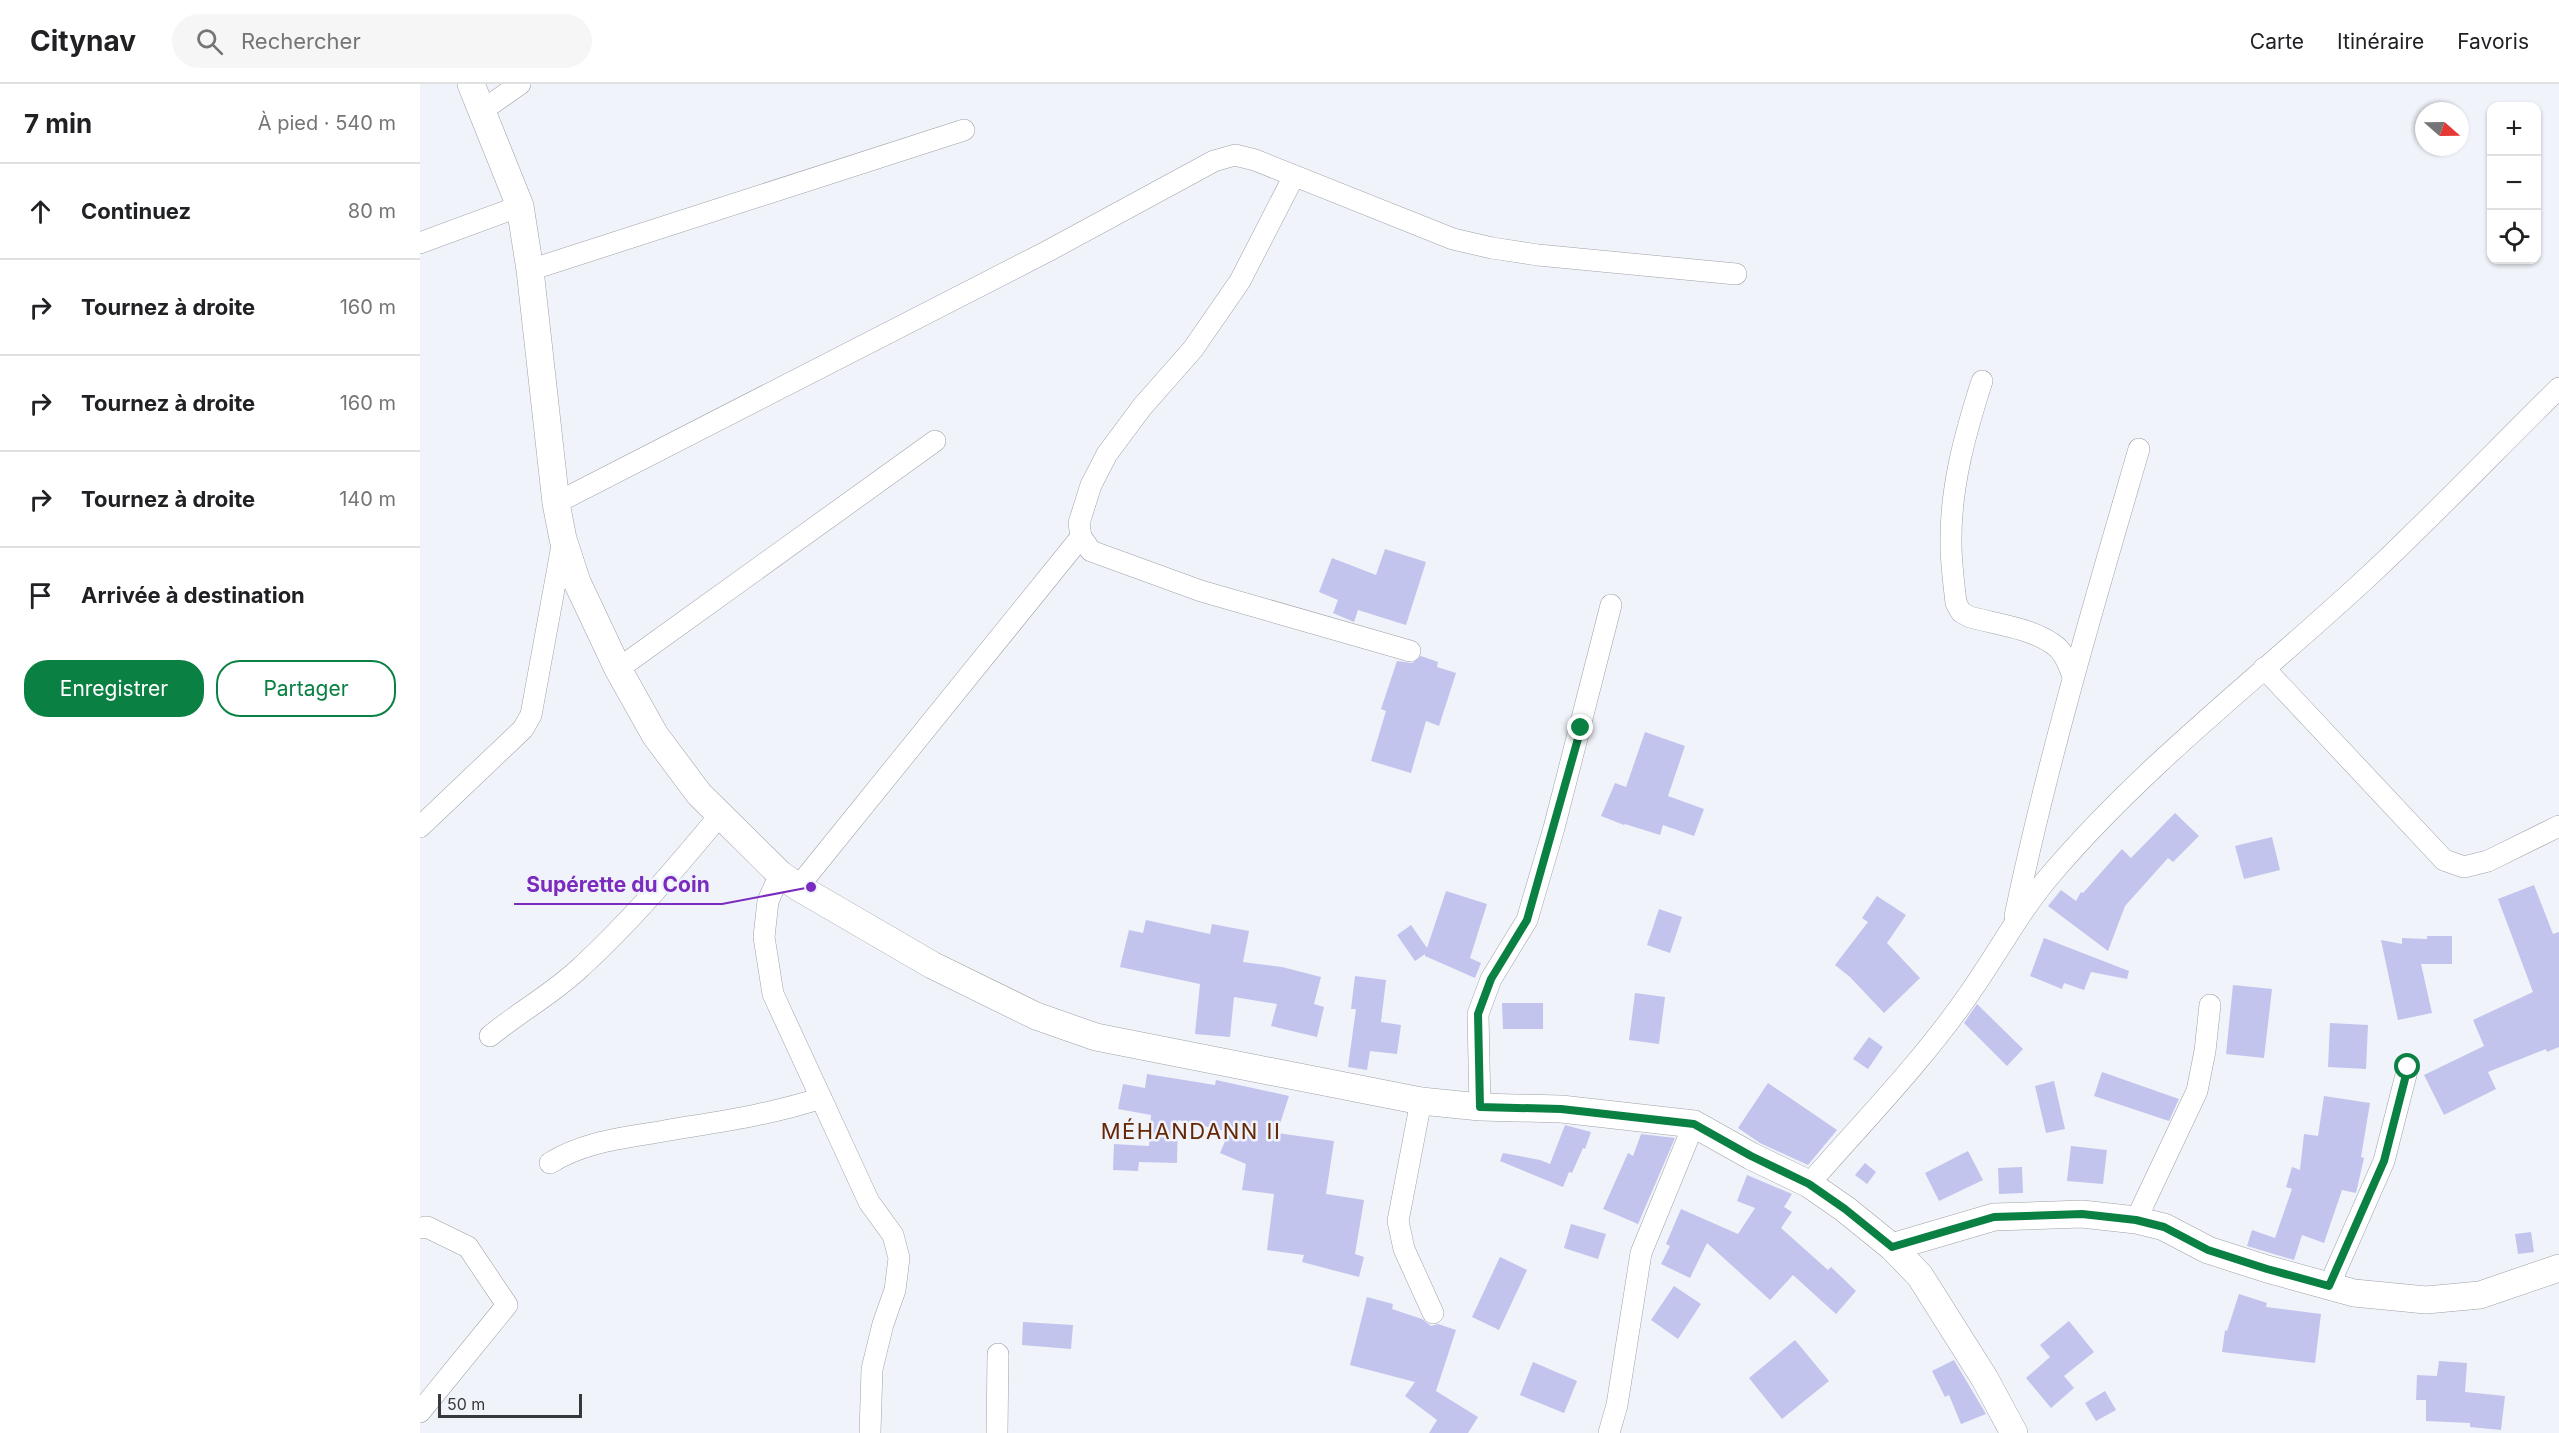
<!DOCTYPE html>
<html lang="fr">
<meta charset="utf-8">
<style>
body{margin:0;font-family:Inter,sans-serif;background:#f6f6f6;color:#202124}
.controls{position:absolute;right:18px;top:18px;display:grid;overflow:hidden;border-radius:12px;box-shadow:0 2px 4px #0004}
.controls button{width:54px;height:54px;display:grid;place-items:center;padding:0;border:0;border-bottom:2px solid #e0e0e0;background:#fff;color:#202124;font:30px sans-serif}
.compass{position:absolute;left:1995px;top:18px;width:54px;height:54px;border-radius:50%;background:#fff;box-shadow:0 2px 4px #0004;rotate:110deg}
.scale{position:absolute;left:18px;bottom:15px;width:144px;box-sizing:border-box;padding-left:6px;border:3px solid #37383b;border-top:0;font-size:16px;line-height:21px;white-space:nowrap;color:#37383b;-webkit-text-stroke:4px #f0f3fa;paint-order:stroke}
.stop{position:absolute;width:18px;height:18px;margin:-14px;border:4px solid #0b8043;border-radius:50%;background:#fff}
.stop.end{background:#0b8043;border-color:#fff;box-shadow:0 2px 6px #0008}
.list{margin:0;padding:0;list-style:none}
h2{display:flex;justify-content:space-between;align-items:center;height:78px;margin:0;padding:0 24px;font-size:26px}
h2 small{font-size:20px;font-weight:400;color:#757577}
.list li{display:grid;grid-template-columns:39px 1fr auto;gap:18px;align-items:center;box-sizing:border-box;height:96px;padding:0 24px;border-top:2px solid #e0e0e0}
.list b{display:block;font-size:22px;white-space:nowrap}
.list em{font-size:20px;font-style:normal;color:#757577}
.actions{display:flex;gap:12px;padding:18px 24px}
.actions a{flex:1;padding:14px 0;border:2px solid #0b8043;border-radius:24px;text-align:center;font-size:21px;color:#0b8043}
.actions .main{background:#0b8043;color:#fff}
.icon{flex:none;width:33px;height:33px;fill:none;stroke:currentColor;stroke-width:2;stroke-linecap:round;stroke-linejoin:round}
.map{position:relative;flex:none;width:2139px;height:1349px;overflow:hidden}
header{display:flex;align-items:center;gap:36px;box-sizing:border-box;height:84px;padding:0 30px;background:#fff;border-bottom:2px solid #e0e0e0}
header strong{font-size:28px}
nav{display:flex;gap:33px;margin-inline-start:auto;font-size:21px}
.search{width:420px;height:54px;background:#f6f6f6;display:flex;align-items:center;gap:15px;box-sizing:border-box;padding:0 21px;border-radius:33px;color:#757577;font-size:22px}
main{display:flex}
aside{flex:1;background:#fff}
.map>svg:first-child{display:block}
</style>
<header>
<strong>Citynav</strong>
<div class="search"><svg class="icon" aria-label="search" viewBox="0 0 24 24"><circle cx="10" cy="10" r="6"/><path d="M15 15l6 6"/></svg>Rechercher</div>
<nav><a>Carte</a><a>Itinéraire</a><a>Favoris</a></nav>
</header>
<main>
<aside>
<h2>7 min<small>À pied · 540 m</small></h2>
<ul class="list">
<li><svg class="icon" aria-label="ahead" viewBox="0 0 24 24"><path d="M12 20V5M6 11l6-6 6 6"/></svg><div><b>Continuez</b></div><em>80 m</em></li>
<li><svg class="icon" aria-label="right" viewBox="0 0 24 24"><path d="M7 20v-9h11M14 6l5 5-5 5"/></svg><div><b>Tournez à droite</b></div><em>160 m</em></li>
<li><svg class="icon" aria-label="right" viewBox="0 0 24 24"><path d="M7 20v-9h11M14 6l5 5-5 5"/></svg><div><b>Tournez à droite</b></div><em>160 m</em></li>
<li><svg class="icon" aria-label="right" viewBox="0 0 24 24"><path d="M7 20v-9h11M14 6l5 5-5 5"/></svg><div><b>Tournez à droite</b></div><em>140 m</em></li>
<li><svg class="icon" aria-label="arrive" viewBox="0 0 24 24"><path d="M6 21V4h12l-3 4 3 4H6"/></svg><div><b>Arrivée à destination</b></div></li>
</ul>
<div class="actions"><a class="main">Enregistrer</a><a>Partager</a></div>
</aside>
<div class="map">
<svg width="2139" height="1349" viewBox="0 0 2139 1349">
<rect width="100%" height="100%" fill="#f0f3fa"/>
<g fill="#c2c4ed">
<path d="M965,465L1006,478L986,541L938,526L934,538L913,529L918,516L899,508L912,474L956,491Z"/>
<path d="M1001,572L1018,578L1017,583L1036,589L1019,642L1006,637L991,689L951,677L966,627L961,625L977,577L992,579Z"/>
<path d="M1225,648L1265,662L1248,712L1284,725L1274,752L1243,741L1240,751L1205,740L1204,741L1181,732L1195,699L1206,703Z"/>
<path d="M1755,729L1779,752L1753,778L1748,774L1705,822L1688,867L1628,822L1641,806L1656,817L1661,808L1663,809L1702,765L1711,774Z"/>
<path d="M1852,753L1860,786L1824,795L1815,762Z"/>
<path d="M2114,801L2133,850L2139,848V963L2127,968L2126,965L2068,988L2076,1005L2024,1031L2004,991L2064,962L2053,936L2113,908L2078,815Z"/>
<path d="M1026,807L1067,820L1050,874L1061,879L1055,894L1005,872V870L995,877L977,851L991,841L1007,864Z"/>
<path d="M1457,812L1486,831L1467,859L1500,894L1464,929L1430,893L1415,881L1448,838L1442,834Z"/>
<path d="M1239,825L1262,833L1250,869L1227,861Z"/>
<path d="M726,836L790,850L792,840L829,847L823,878L862,883L901,893L894,920L904,923L897,953L851,942L857,920L814,913L810,953L775,950L780,900L700,883L709,846L723,849Z"/>
<path d="M2007,852H2032V880H2001L2012,929L1978,936L1961,856L1982,860V854L2007,855Z"/>
<path d="M1624,854L1709,887L1707,895L1671,888L1664,906L1644,899L1642,905L1610,892Z"/>
<path d="M935,892L966,896L961,938L981,941L977,970L950,967L947,986L928,983L936,925H931Z"/>
<path d="M1813,901L1852,905L1844,974L1806,970Z"/>
<path d="M1215,909L1245,913L1239,960L1209,956Z"/>
<path d="M1082,919H1123V945H1083Z"/>
<path d="M1557,920L1603,965L1587,982L1544,939Z"/>
<path d="M1910,939L1948,941L1946,985L1908,983Z"/>
<path d="M1449,953L1463,963L1448,985L1433,975Z"/>
<path d="M1682,988L1759,1015L1749,1037L1674,1012Z"/>
<path d="M727,990L795,1001L796,996L869,1012L857,1049L914,1057L906,1110L944,1116L935,1170L944,1173L939,1193L882,1178L884,1171L847,1166L854,1110L822,1106L826,1080L800,1069L809,1048L758,1036L757,1079L719,1078L718,1087L693,1086L694,1060L729,1062L731,1031L698,1025L703,1000L725,1004Z"/>
<path d="M1634,997L1645,1045L1626,1049L1615,1002Z"/>
<path d="M1348,999L1417,1046L1388,1081L1340,1059L1318,1044Z"/>
<path d="M1904,1012L1950,1019L1941,1073L1944,1074L1936,1109L1922,1106L1904,1159L1882,1151L1874,1176L1827,1162L1832,1146L1855,1154L1872,1105L1866,1103L1872,1083L1880,1086L1884,1050L1898,1052Z"/>
<path d="M1145,1041L1171,1048L1165,1065L1163,1064L1152,1089L1149,1088L1143,1103L1080,1077L1083,1069L1120,1076L1130,1080Z"/>
<path d="M1221,1050L1255,1054L1218,1140L1183,1125L1208,1069L1213,1072Z"/>
<path d="M1651,1062L1687,1066L1683,1100L1647,1097Z"/>
<path d="M1548,1067L1563,1096L1519,1117L1505,1089Z"/>
<path d="M1445,1079L1456,1088L1447,1100L1435,1091Z"/>
<path d="M1602,1083L1603,1109L1579,1110L1578,1084Z"/>
<path d="M1327,1091L1372,1110L1364,1123L1372,1128L1361,1144L1408,1186L1411,1183L1436,1207L1416,1230L1373,1191L1350,1216L1287,1159L1270,1194L1241,1180L1250,1162L1246,1160L1261,1125L1318,1150L1335,1124L1317,1117Z"/>
<path d="M1151,1140L1186,1150L1178,1175L1144,1164Z"/>
<path d="M2111,1148L2114,1168L2098,1170L2095,1150Z"/>
<path d="M1080,1173L1107,1186L1079,1246L1052,1233Z"/>
<path d="M1254,1202L1281,1220L1258,1255L1231,1236Z"/>
<path d="M1819,1210L1847,1219L1846,1223L1901,1230L1895,1279L1802,1268L1805,1246L1807,1247Z"/>
<path d="M947,1213L973,1220L972,1225L1002,1235L1011,1242L1018,1240L1036,1246L1016,1307L1058,1333L1048,1349H1009L1017,1336L985,1312L995,1298L930,1281Z"/>
<path d="M1649,1237L1674,1268L1644,1292L1654,1304L1631,1324L1606,1294L1630,1273L1620,1261Z"/>
<path d="M603,1238L653,1241L651,1265L602,1261Z"/>
<path d="M1375,1256L1409,1297L1362,1335L1329,1294Z"/>
<path d="M1534,1276L1566,1330L1541,1340L1529,1311L1525,1313L1512,1287Z"/>
<path d="M2019,1277L2047,1279L2045,1308L2085,1312L2081,1346L2050,1343V1339L2006,1337V1316H1996L1997,1291L2017,1292Z"/>
<path d="M1113,1278L1157,1297L1144,1329L1100,1311Z"/>
<path d="M1685,1307L1696,1326L1676,1337L1665,1319Z"/>
</g>
<g fill="none" stroke-linecap="round" stroke-linejoin="round">
<g stroke="#9ea1a7" stroke-width="22">
<g id="minor">
<path d="M63,26L100,0"/>
<path d="M874,92L820,197L773,265L722,323L687,370L671,401L659,439L661,453L671,467L781,507L990,567"/>
<path d="M0,159L100,122"/>
<path d="M110,186L544,46"/>
<path d="M1562,297C1545,350 1530,404 1531,460C1531,480 1534,500 1536,519L1541,528L1550,533C1576,540 1610,544 1633,560C1644,567 1648,580 1653,592"/>
<path d="M136,419L628,167L794,77L815,71L835,76L1033,155L1072,164L1118,171L1316,190"/>
<path d="M1844,584L2024,776L2044,783L2068,777L2139,742"/>
<path d="M198,585L515,357"/>
<path d="M0,743L103,645L111,631L143,456"/>
<path d="M360,790L348,817L344,853L353,910L449,1118L473,1151L479,1174L475,1206L463,1240L452,1285L450,1349"/>
<path d="M378,803L661,453"/>
<path d="M1595,832C1628,674 1674,520 1719,365"/>
<path d="M70,952C99,928 134,909 161,883C211,837 256,784 300,731"/>
<path d="M1001,1017L978,1137L984,1165L1013,1229"/>
<path d="M1060,1023L1058,930L1071,895L1107,836L1134,744L1191,521"/>
<path d="M130,1079C165,1057 205,1054 244,1047C297,1038 350,1031 401,1014"/>
<path d="M1389,1100C1443,1038 1502,978 1549,910C1578,869 1600,826 1633,788C1728,677 1845,589 1951,490C2015,430 2076,366 2139,304"/>
<path d="M1716,1136L1777,1007L1785,967L1790,921"/>
<path d="M0,1144L7,1143L48,1163L87,1221L0,1328"/>
<path d="M1909,1202L1964,1077L1988,983"/>
<path d="M577,1349L578,1270"/>
<path d="M1189,1349L1197,1321L1221,1169L1274,1040"/>
</g>
</g>
<g stroke="#9ea1a7" stroke-width="28">
<g id="tertiary">
<path d="M51,0L100,122L110,186L136,419L143,455L157,498L198,585L235,651L279,710L360,790L378,803L512,881L616,932L676,953L1001,1017L1060,1023L1141,1025L1274,1040L1331,1072L1389,1100L1425,1125L1472,1163L1500,1192L1565,1295L1594,1349"/>
<path d="M1472,1163L1574,1133L1662,1130L1716,1136L1744,1143L1788,1166L1847,1185L1934,1209L2006,1216L2060,1211L2139,1184"/>
</g>
</g>
<use href="#minor" stroke="#fff" stroke-width="21"/>
<use href="#tertiary" stroke="#fff" stroke-width="27"/>
</g>
<g fill="none" stroke-linecap="round" stroke-linejoin="round">
<path stroke="#0b8043" stroke-width="8" d="M1161,644L1107,836L1071,895L1058,930L1060,1023L1141,1025L1274,1040L1331,1072L1389,1100L1425,1125L1472,1163L1574,1133L1662,1130L1716,1136L1744,1143L1788,1166L1847,1185L1909,1202L1964,1077L1988,983"/>
</g>
<g text-anchor="middle" stroke-width="5" stroke-linejoin="round" paint-order="stroke">
<g font-size="22" letter-spacing="1.5" fill="#652704" stroke="#f0f3fa">
<text x="771" y="1055">MÉHANDANN II</text>
</g>
</g>
<path fill="none" stroke="#7b2cbf" stroke-width="2" d="M391 803L302 820H94"/>
<circle fill="#7b2cbf" stroke="#f0f3fa" stroke-width="2" cx="391" cy="803" r="6"/>
<g font-size="21" text-anchor="middle" font-weight="bold" fill="#7b2cbf" stroke="#f0f3fa" stroke-width="5" stroke-linejoin="round" paint-order="stroke">
<text x="198" y="808">Supérette du Coin</text>
</g>
</svg>
<div class="controls">
<button>+</button>
<button>−</button>
<button><svg class="icon" aria-label="locate" viewBox="0 0 24 24"><circle cx="12" cy="12" r="6"/><path d="M12 2v4M12 18v4M2 12h4M18 12h4"/></svg></button>
</div>
<svg class="compass" viewBox="-18 -18 36 36"><path d="M0-13l5 13h-10z" fill="#e53935"/><path d="M0 13l5-13h-10z" fill="#757577"/></svg>
<div class="scale">50 m</div>
<div class="stop" style="left:1988px;top:983px"></div>
<div class="stop end" style="left:1161px;top:644px"></div>
</div>
</main>
